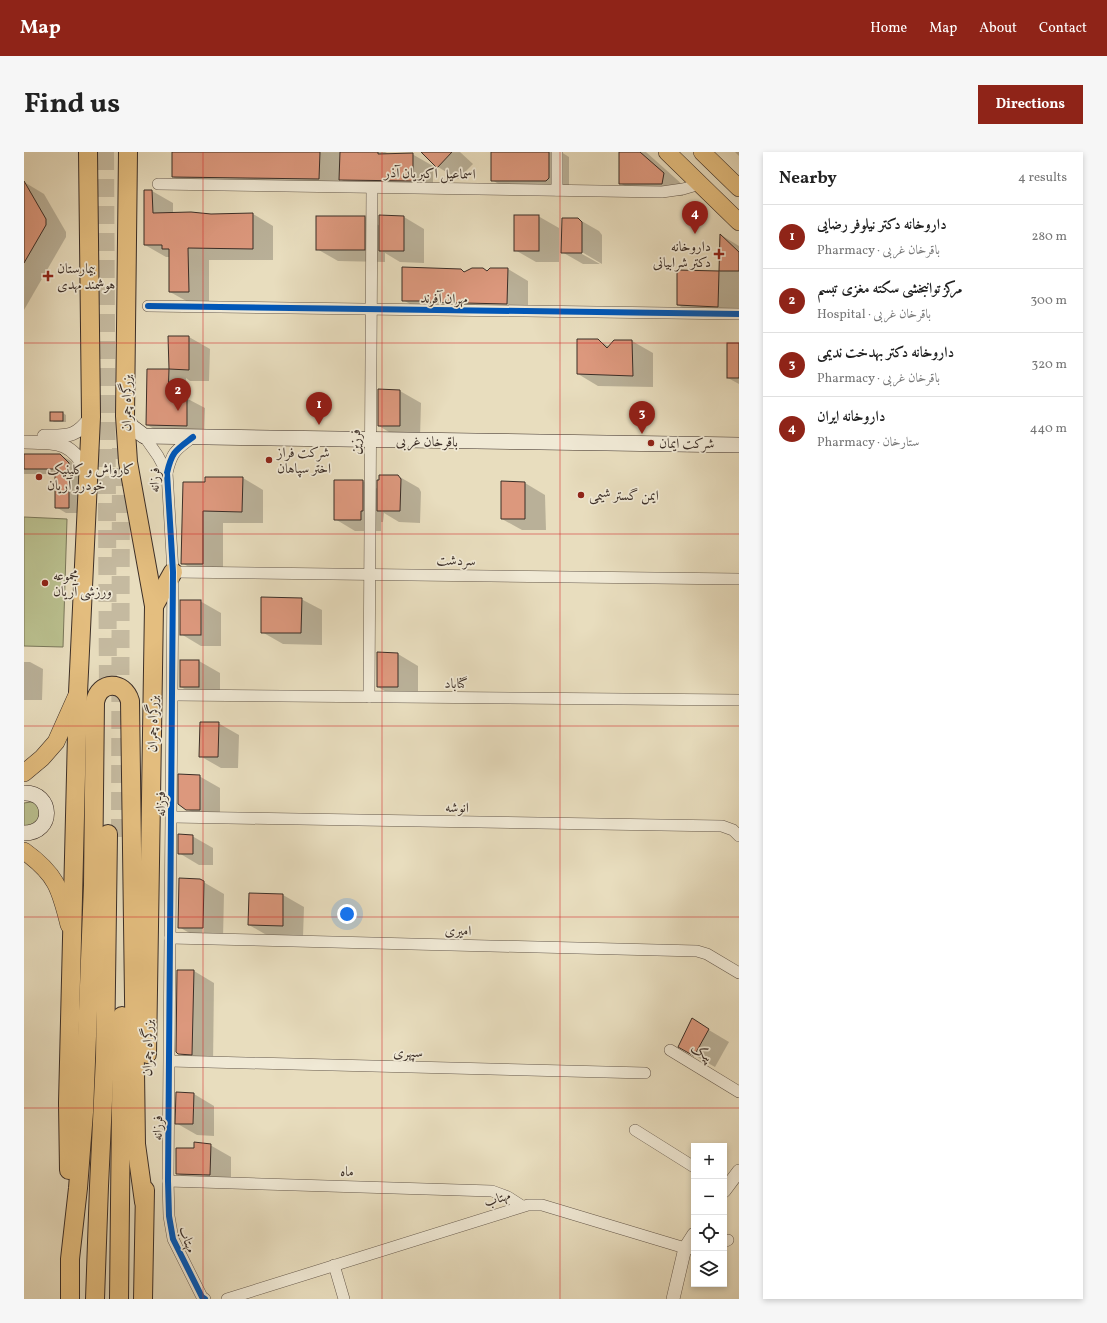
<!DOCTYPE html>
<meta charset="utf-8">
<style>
body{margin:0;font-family:Vollkorn,Amiri,serif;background:#f6f6f6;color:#222}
.controls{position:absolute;right:12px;bottom:12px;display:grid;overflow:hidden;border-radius:0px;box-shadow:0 2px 6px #0003}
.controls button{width:36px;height:36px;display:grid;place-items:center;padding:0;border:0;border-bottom:1px solid #e0e0e0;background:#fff;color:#222;font:20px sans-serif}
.you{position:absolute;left:323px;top:762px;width:14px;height:14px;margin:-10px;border:3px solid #fff;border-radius:50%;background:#1a73e8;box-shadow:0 0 0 6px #1a73e833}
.badge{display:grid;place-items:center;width:26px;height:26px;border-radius:50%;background:#8f2418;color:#fff;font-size:13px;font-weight:700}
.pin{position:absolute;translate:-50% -33px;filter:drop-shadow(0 1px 2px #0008)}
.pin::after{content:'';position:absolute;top:21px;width:14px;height:12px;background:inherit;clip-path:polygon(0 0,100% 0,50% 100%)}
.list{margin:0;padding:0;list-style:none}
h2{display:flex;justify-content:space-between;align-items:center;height:52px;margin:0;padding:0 16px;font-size:17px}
h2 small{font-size:13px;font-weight:400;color:#767676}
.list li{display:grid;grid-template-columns:26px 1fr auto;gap:12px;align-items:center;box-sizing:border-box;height:64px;padding:0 16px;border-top:1px solid #e0e0e0}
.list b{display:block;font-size:15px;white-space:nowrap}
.list p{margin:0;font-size:13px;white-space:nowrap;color:#767676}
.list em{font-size:13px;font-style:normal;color:#767676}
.icon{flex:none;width:22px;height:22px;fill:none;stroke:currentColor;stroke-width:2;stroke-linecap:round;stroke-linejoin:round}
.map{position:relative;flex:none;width:715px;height:1147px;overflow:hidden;border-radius:0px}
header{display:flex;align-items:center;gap:24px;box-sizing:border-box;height:56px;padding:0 20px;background:#8f2418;color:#fff}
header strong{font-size:19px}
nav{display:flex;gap:22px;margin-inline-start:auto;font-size:14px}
.intro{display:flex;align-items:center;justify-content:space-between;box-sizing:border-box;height:96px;padding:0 24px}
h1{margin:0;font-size:28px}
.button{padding:10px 18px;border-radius:0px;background:#8f2418;color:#fff;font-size:14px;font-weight:700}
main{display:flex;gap:24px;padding:0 24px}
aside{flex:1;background:#fff;border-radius:0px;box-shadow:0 2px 6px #0003}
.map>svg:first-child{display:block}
</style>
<header>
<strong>Map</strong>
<nav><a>Home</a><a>Map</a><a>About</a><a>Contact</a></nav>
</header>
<div class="intro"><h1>Find us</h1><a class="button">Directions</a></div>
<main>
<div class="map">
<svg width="715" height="1147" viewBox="0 0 715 1147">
<rect width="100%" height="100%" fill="#e8ddbe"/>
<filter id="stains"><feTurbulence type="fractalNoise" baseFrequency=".005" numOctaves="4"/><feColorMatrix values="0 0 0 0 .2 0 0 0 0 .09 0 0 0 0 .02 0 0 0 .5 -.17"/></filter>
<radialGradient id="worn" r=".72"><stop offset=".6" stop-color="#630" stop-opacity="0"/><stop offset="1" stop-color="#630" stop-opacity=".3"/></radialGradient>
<g fill="#bac08f" stroke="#7a775b">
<path d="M0,365L43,367L39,495L0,494Z"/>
<path d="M13,649L20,668L0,676V651Z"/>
</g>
<g fill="#0003" fill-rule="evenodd">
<path d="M149,0H361L365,2H388L409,14V40L337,39L316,27V39L169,37L149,25Z"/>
<path d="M398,0H436L449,12L434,27L414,15Z"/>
<path d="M468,0H537L545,5V38L488,40L468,28Z"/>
<path d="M596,0H622L660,34L659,44L616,43L596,31Z"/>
<path d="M711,0H715V4Z"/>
<path d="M0,30L20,42L42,80V85L0,158Z"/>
<path d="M121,39H128L149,51V62L187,63L229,62L249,74V108H185V151H166L146,140V105H142L121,93Z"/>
<path d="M514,64L535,76V110H512L491,98Z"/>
<path d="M341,65L356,74L380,65L400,77V111L376,110L361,101V110L314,109L293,97Z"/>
<path d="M554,67L575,79L578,83V112L558,100V102L576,112H559L538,100Z"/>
<path d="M697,83L715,94V166L674,165L654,153V119L696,120Z"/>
<path d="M484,117L504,129V163L400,160L379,148L437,118L441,121L464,120Z"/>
<path d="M145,185H165L186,197L185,229H166L162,226V246L181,256L180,283H141L123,273L124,218H146Z"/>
<path d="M574,188L586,195L590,189H608L629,201V235L574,234L554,222Z"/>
<path d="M715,192V232L704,226Z"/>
<path d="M376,239L397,251L396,286H375L355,274Z"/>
<path d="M39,261L42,263V270H30L27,268Z"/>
<path d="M0,303H36L47,309L55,318V361H42L32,355V322H0Z"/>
<path d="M374,324L395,336L397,340L396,371L375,370L360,361L359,370H357V379H331L311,367V329H339L354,337Z"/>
<path d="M219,326L239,338V371H199V424L179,423L158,411L182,331Z"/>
<path d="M501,331L521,343L522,378H498L478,367Z"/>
<path d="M277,447L298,458V493L259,492L238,480Z"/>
<path d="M176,449L197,461V494H177L157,482Z"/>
<path d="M374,502L394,514V547H374L354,535Z"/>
<path d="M157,509H175L196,521V547H178L157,535Z"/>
<path d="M0,510H6L19,517L18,548H0Z"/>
<path d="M194,571L215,583L214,616H197L176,604Z"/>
<path d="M175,624L196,636V670L184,669L163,657Z"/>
<path d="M168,684L189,696V713H175L155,701Z"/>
<path d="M176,728L200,742L199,787H176L155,775ZM178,737H180V781H178Z"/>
<path d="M226,742L259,743L280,755L279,785H246L225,773Z"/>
<path d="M170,819L190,831L189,914H176L155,901Z"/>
<path d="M668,868L705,890L691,915L670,903Z"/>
<path d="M170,942L190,954V984L173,983L152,971Z"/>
<path d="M186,993L207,1005V1035L174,1034L154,1022Z"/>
</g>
<g fill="#dc987d" stroke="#3b2e27">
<path d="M148,0H296L295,27L148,25Z"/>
<path d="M316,0H354V2L389,1V29L315,28Z"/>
<path d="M397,0H428L413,16Z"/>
<path d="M467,0H525V26L522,29H467Z"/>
<path d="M595,0H616L640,21L638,32H595Z"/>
<path d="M0,29L22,67V73L0,111Z"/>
<path d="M120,38H128L129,61L167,60L187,62L229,61V97L164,96L165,140H145V97H138V93H120Z"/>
<path d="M355,63L380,64V99H355Z"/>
<rect x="490" y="63" width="25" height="36"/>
<rect x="292" y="64" width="49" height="34"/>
<path d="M538,66H554L558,70V101H537Z"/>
<path d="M696,82L715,100V119H695Z"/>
<path d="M378,115L437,117L440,120L448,116H459L463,119L466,116H484L483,152L399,150V149H378Z"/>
<path d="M653,118L695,119L694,155L653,153Z"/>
<path d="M144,184H165V218L145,217Z"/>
<path d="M553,187H574L583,196L590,188H608L609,224L553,222Z"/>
<rect x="703" y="191" width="12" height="35"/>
<path d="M123,217H145L144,245H163V274L122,273Z"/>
<path d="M354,237L376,238V274H354Z"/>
<rect x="26" y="260" width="13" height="9"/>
<path d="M0,302H36L45,311V356H31V317H0Z"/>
<path d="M355,323H374L377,327L376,359H353V328H355Z"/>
<path d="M181,325H219L218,360L179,359V412H157L159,330H181Z"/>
<path d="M310,328H339V359H337V368H310Z"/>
<path d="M477,329L501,330V367H477Z"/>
<path d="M237,445L278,446L277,481H237Z"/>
<rect x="156" y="448" width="21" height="35"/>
<path d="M353,500L374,501V535H353Z"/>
<rect x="156" y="508" width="19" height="27"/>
<path d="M176,570H195L194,605H175Z"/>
<path d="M154,622L176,623V658H162L154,652Z"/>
<path d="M154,682L169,683V702H154Z"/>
<path d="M155,726L176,727L180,729L179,776H154Z"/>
<path d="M225,741L259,742V774L224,773Z"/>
<path d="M153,818H170L168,903L154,902L152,900Z"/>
<path d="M668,866L685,877L670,904L654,895Z"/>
<path d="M152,940L170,941L169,972H151Z"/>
<path d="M170,990L187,992L186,1023L152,1022V996H170Z"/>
</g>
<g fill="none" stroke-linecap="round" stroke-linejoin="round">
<g stroke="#c5baa0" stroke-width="18" stroke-dasharray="18 9" stroke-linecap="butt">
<path d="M81,0L84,539"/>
<path d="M96,685L97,296"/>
</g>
<g stroke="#665a4d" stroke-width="12">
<g id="minor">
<path d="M134,32L638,40L659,37L676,32"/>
<path d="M533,38V0"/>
<path d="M124,154L715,162"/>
<path d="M120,284L134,304L143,321"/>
<path d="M169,285C152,298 148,299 143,321L149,420L144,1029L145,1064L149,1087L178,1145L181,1147"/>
<path d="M149,420L715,427"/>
<path d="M149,543L715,548"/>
<path d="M345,545L348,36"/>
<path d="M148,665L698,674L709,678L715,684"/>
<path d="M146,786L673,799L683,802L715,821"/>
<path d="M646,898L715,940"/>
<path d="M146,909L621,921"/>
<path d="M611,978L670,1015"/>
<path d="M144,1029L468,1039L484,1045L498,1054"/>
<path d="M700,1090L704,1088"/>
<path d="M310,1113L320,1147"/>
<path d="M203,1147L504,1053H518L661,1096L670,1097"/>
</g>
</g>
<g stroke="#665a4d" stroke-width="14">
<g id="tertiary">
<path d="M20,284C44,284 51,286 67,265"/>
<path d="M0,290C33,291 46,288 64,320"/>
<path d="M700,1039L715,1019"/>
<path d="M649,1147L661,1096L670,1082"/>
</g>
</g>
<g stroke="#3b2e27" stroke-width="16">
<g id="secondary">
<path d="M101,264L108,275L120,284L715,293"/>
<path d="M0,641C29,640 31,681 0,681"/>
</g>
</g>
<g stroke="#3b2e27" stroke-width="18">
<g id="primary">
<path d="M643,0L715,70"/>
<path d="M678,0L715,36"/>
<path d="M0,621L18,606L32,590L53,543"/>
<path d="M0,699C32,722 36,736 45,773"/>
</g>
</g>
<g stroke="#3b2e27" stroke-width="20">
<g id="trunk">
<path d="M104,0L101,264L104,310L130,454L123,902"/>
<path d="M130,454L149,420"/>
<path d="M45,1018L44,951L54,541L67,265L64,0"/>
<path d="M46,1147V1107L54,1036L60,960L69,733L71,550C75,529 100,528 106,549L112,992L120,1050"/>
<path d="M71,1147L75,1034L81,906L84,682"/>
<path d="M95,1147L98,864"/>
<path d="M119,1147L121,1038"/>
</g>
</g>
<use href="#minor" stroke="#f0e9d5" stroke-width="11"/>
<use href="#tertiary" stroke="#f0e9d5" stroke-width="13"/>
<use href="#secondary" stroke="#f0e9d5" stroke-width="15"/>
<use href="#primary" stroke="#e4be7f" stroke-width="17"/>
<use href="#trunk" stroke="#e4be7f" stroke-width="18"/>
<g stroke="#f0e9d5" stroke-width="8">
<g id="cycleway">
<path d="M124,154L715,162"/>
<path d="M169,285C152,298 148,299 143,321L149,420L144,1029L145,1064L149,1087L178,1145L181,1147"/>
</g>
</g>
<use href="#cycleway" stroke="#0057b8" stroke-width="6"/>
</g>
<path fill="none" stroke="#d62828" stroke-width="1" stroke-opacity="0.55" d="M179,0V1147M358,0V1147M536,0V1147M0,191H715M0,382H715M0,574H715M0,765H715M0,956H715"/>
<g fill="#8f2418" stroke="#f0e9d5" stroke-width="1.5">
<path d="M693 96h4v4h4v4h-4v4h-4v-4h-4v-4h4z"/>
<path d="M22 118h4v4h4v4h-4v4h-4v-4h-4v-4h4z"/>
<circle cx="627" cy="291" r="4"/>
<circle cx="245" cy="308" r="4"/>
<circle cx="15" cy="325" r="4"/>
<circle cx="557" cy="343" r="4"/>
<circle cx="21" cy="431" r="4"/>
</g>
<g text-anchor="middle" stroke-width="3.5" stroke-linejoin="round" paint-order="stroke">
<g font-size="14" fill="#3b2e27" stroke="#f0e9d5">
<text transform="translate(406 21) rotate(1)" y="5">اسماعیل اکبریان آذر</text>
<text transform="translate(420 146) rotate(1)" y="5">مهران آفرند</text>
<text transform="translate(102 251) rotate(-90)" y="5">بزرگراه چمران</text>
<text transform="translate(403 289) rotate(1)" y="5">باقرخان غربی</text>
<text transform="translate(331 290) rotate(-90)" y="5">فرزین</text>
<text transform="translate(130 328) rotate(-89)" y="5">فرزانه</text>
<text transform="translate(432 408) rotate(1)" y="5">سردشت</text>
<text transform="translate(432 531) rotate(1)" y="5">گناباد</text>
<text transform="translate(128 572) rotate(-89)" y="5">بزرگراه چمران</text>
<text transform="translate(136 652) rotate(-90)" y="5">فرزانه</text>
<text transform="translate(433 655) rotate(1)" y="5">انوشه</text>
<text transform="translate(434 778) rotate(1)" y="5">امیری</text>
<text transform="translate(123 896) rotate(-89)" y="5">بزرگراه چمران</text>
<text transform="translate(384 900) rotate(1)" y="5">سپهری</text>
<text transform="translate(678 900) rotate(31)" y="5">پیک</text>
<text transform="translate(133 976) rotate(-89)" y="5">فرزانه</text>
<text transform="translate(323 1019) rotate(2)" y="5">ماه</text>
<text transform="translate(473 1046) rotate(-17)" y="5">مهتاب</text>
<text transform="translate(164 1087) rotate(70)" y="5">مهتاب</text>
</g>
<g font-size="14" fill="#3b2e27" stroke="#f0e9d5" text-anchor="start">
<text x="687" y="99" text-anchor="end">داروخانه<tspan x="687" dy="16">دکتر شرابیانی</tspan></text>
<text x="33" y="121">بیمارستان<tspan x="33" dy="16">هوشمند مهدی</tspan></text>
<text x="635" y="296">شرکت ایمان</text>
<text x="253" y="305">شرکت فراز<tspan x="253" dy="16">اختر سپاهان</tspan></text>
<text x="23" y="322">کارواش و کلینیک<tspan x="23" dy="16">خودرو آریان</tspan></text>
<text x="565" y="348">ایمن گستر شیمی</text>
<text x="29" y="428">مجموعه<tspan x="29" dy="16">ورزشی آریان</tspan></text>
</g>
</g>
<rect width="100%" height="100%" filter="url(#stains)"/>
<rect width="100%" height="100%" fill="url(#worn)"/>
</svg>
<div class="controls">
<button>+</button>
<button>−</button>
<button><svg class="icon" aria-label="locate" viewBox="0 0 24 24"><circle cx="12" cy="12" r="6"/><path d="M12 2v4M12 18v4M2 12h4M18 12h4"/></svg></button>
<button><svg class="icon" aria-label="layers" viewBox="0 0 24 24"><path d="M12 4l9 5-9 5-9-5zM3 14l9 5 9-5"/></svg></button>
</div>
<div class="you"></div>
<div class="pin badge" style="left:295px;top:273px">1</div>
<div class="pin badge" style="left:154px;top:259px">2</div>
<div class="pin badge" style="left:618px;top:282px">3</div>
<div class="pin badge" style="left:671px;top:82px">4</div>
</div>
<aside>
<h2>Nearby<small>4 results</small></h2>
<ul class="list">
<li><span class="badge">1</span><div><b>داروخانه دکتر نیلوفر رضایی</b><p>Pharmacy · باقرخان غربی</p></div><em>280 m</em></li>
<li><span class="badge">2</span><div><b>مرکز توانبخشی سکته مغزی تبسم</b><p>Hospital · باقرخان غربی</p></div><em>300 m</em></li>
<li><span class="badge">3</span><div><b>داروخانه دکتر بهدخت ندیمی</b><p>Pharmacy · باقرخان غربی</p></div><em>320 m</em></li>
<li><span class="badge">4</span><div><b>داروخانه ایران</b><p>Pharmacy · ستارخان</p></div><em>440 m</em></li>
</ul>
</aside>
</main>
